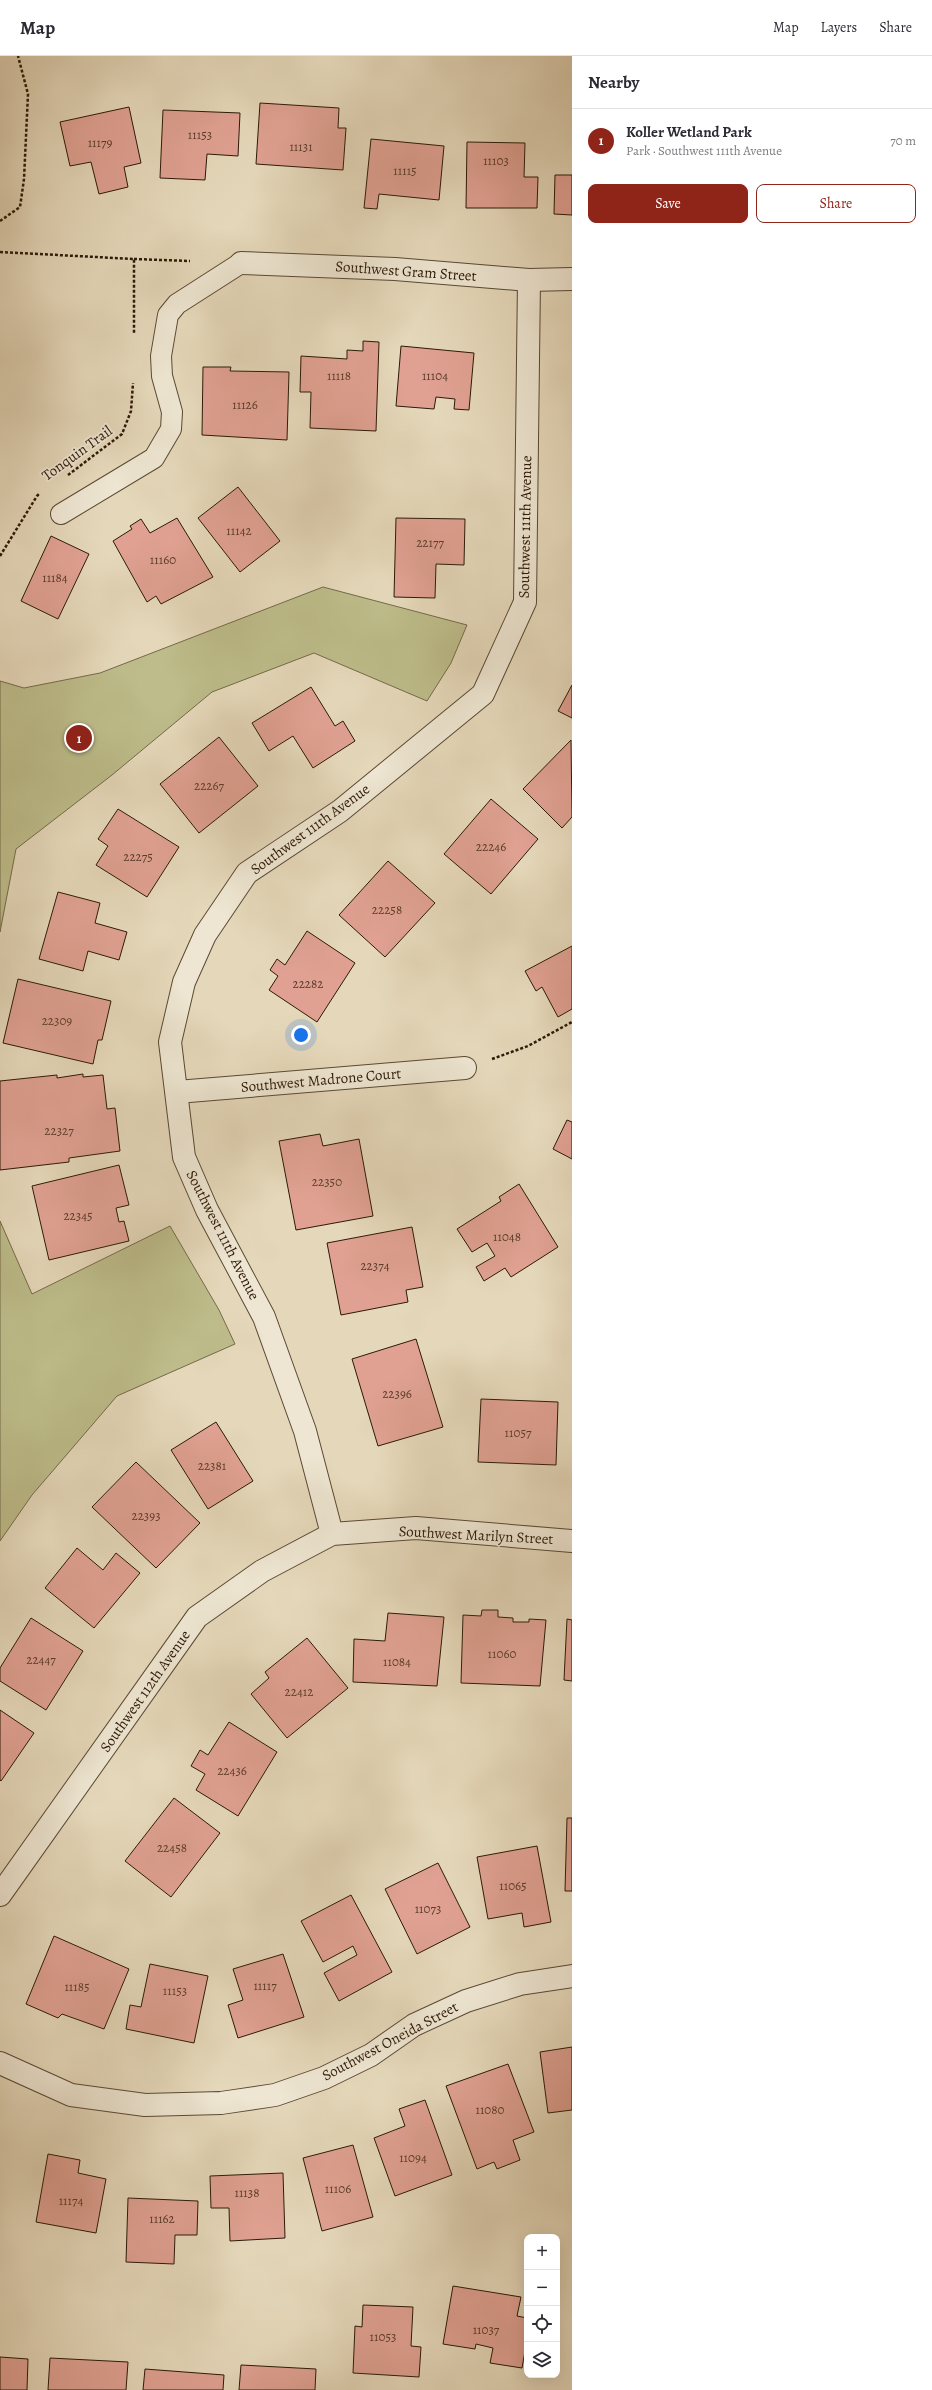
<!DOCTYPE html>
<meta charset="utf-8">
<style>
body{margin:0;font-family:Alegreya,serif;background:#f7f7f7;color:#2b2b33}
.controls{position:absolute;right:12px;bottom:12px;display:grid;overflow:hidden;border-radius:8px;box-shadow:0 4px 16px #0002}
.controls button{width:36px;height:36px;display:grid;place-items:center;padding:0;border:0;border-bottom:1px solid #e1e1e2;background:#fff;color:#2b2b33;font:20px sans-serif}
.you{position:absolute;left:301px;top:979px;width:14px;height:14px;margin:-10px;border:3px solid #fff;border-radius:50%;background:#1a73e8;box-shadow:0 0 0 6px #1a73e833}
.badge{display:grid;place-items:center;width:26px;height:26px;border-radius:50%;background:#8f2418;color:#fff;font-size:13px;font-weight:700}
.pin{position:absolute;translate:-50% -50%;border:2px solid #fff;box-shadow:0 1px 4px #0006}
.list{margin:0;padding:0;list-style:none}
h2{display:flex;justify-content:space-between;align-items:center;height:52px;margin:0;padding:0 16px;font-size:17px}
h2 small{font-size:13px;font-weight:400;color:#7c7c81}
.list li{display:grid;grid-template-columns:26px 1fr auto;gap:12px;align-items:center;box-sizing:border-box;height:64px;padding:0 16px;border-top:1px solid #e1e1e2}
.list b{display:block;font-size:15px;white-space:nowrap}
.list p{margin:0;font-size:13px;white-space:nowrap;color:#7c7c81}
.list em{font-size:13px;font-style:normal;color:#7c7c81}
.actions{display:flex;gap:8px;padding:12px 16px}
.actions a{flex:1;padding:9px 0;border:1px solid #8f2418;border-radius:8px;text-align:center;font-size:14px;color:#8f2418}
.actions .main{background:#8f2418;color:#fff}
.icon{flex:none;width:22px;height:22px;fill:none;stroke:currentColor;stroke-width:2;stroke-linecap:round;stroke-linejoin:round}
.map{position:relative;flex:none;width:572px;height:2334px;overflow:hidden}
header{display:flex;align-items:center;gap:24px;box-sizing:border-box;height:56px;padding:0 20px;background:#fff;border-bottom:1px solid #e1e1e2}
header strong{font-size:19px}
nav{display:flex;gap:22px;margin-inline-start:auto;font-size:14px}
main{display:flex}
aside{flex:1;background:#fff}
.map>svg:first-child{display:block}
</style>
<header>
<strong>Map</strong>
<nav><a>Map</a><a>Layers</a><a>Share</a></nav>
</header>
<main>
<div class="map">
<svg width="572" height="2334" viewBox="0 0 572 2334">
<rect width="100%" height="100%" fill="#e5d8ba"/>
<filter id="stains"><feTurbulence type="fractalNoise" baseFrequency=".005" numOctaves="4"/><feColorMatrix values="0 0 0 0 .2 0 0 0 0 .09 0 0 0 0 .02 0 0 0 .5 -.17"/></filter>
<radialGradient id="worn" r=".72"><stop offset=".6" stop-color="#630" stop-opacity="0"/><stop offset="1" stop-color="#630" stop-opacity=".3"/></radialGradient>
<g fill="#bdbc8a" stroke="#746a49">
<path d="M323,531L467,569L451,607L427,645L314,597L212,636L112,719L16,793L0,876V625L24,632L100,617Z"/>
<path d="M0,1165L32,1238L170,1170L219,1254L235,1288L117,1340L32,1439L0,1485Z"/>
</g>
<g fill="#e0a192" stroke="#2c1908">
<path d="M260,47L339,52L338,72H346L343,114L256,108Z"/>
<path d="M129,51L141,107L124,111L128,131L99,138L91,106L70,110L60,66Z"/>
<path d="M163,54L240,57L238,100L207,98L205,124L160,122Z"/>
<path d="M371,83L444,90L439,144L379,138L377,153L364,152Z"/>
<path d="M467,86L525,87L524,121H538L537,152H466Z"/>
<path d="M555,119H572V159L554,158Z"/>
<path d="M363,285L379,286L376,375L310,372L311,336H300L301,300L347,303V294L363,295Z"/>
<path d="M401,290L474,297L469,354L454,353L455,343L436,341L434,353L396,350Z"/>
<path d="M203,311H231L230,315L289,316L287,384L202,379Z"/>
<path d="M238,431L280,485L240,516L198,462Z"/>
<path d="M177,462L213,521L161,548L156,540L147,546L113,485L132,473L130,470L141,463L150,477Z"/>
<path d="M396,462L465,463L464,509L436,508L435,542L394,541Z"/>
<path d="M51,480L89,498L58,563L21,545Z"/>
<path d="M572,629V662L558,655Z"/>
<path d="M311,631L335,670L343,665L355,685L313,712L293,680L269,695L252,667Z"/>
<path d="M219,681L258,730L199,777L160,728Z"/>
<path d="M571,684L572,761L562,772L523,733Z"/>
<path d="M491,743L538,783L491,838L444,798Z"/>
<path d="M118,753L179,791L147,841L96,809L108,790L98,783Z"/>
<path d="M388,805L435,847L385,901L339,859Z"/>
<path d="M58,836L100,847L95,867L127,876L119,904L88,895L83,915L39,903Z"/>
<path d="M307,875L355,907L317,966L269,934L278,920L270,914L277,903L285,909Z"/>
<path d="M572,890V953L558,961L542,931L536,935L525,915Z"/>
<path d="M18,923L111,945L102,984H98L93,1008L3,987Z"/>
<path d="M83,1018V1021L103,1019L107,1053L115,1052L120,1095L69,1102V1106L0,1114V1025L57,1019V1022Z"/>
<path d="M567,1064L572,1066V1103L553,1093Z"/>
<path d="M320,1078L323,1090L359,1083L373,1160L296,1174L279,1085Z"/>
<path d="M119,1109L129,1149L116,1152L119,1166L124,1165L129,1185L49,1204L32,1130Z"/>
<path d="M519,1128L558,1191L511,1221L505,1212L484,1225L476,1211L495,1200L487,1187L472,1196L457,1173L501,1145L499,1141Z"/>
<path d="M412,1171L423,1231L406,1234L408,1246L341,1259L327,1187Z"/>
<path d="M416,1283L443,1371L378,1390L352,1303Z"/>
<path d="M481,1343L558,1346L556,1409L478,1406Z"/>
<path d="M216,1366L253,1425L208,1453L171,1394Z"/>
<path d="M136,1406L200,1467L156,1512L92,1451Z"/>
<path d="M77,1492L103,1514L116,1497L140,1517L94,1572L45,1532Z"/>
<path d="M482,1554H498V1561L513,1562V1566H529V1563L546,1564L540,1630L461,1627L463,1559L481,1560Z"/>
<path d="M388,1557L444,1561L437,1630L353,1626L354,1583L385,1585Z"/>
<path d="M31,1562L83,1595L46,1654L0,1625V1612Z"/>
<path d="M567,1563L572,1564V1625L564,1624Z"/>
<path d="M307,1582L348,1632L287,1682L251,1638L269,1622L265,1616Z"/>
<path d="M0,1654L34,1677L1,1725L0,1724Z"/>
<path d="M229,1666L277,1696L238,1760L196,1734L205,1718L191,1710L200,1694L208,1699Z"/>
<path d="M174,1742L220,1777L171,1841L125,1805Z"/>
<path d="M567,1762H572V1835H565Z"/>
<path d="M537,1790L551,1866L524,1871L522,1857L488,1863L477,1801Z"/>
<path d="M438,1807L470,1871L417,1898L385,1833Z"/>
<path d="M351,1839L392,1916L339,1945L324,1917L357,1899L353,1890L323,1906L301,1865Z"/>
<path d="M54,1880L129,1913L104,1973L62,1958L58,1962L26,1948Z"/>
<path d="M283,1898L304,1961L238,1982L228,1949L243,1944L233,1913Z"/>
<path d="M150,1908L208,1920L194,1987L126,1973L130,1949L141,1951Z"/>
<path d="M572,1991V2054L548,2057L540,1996Z"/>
<path d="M508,2008L534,2076L513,2084L520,2104L497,2113L494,2106L477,2113L446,2030Z"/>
<path d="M425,2044L452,2119L395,2140L374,2082L405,2070L399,2053Z"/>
<path d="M353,2089L373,2161L322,2175L303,2102Z"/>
<path d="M48,2098L80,2104L78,2117L106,2123L96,2177L36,2166Z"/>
<path d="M283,2117L285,2182L230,2185L229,2152H211L210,2120Z"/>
<path d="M128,2142L198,2145L197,2179H175L174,2208L126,2206Z"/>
<path d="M453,2230L521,2241L517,2260L527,2262V2284L522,2312L490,2307L493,2292L476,2288L475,2293L443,2288Z"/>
<path d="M363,2249L413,2251L411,2290L421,2291L419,2321L353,2317L355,2270L362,2271Z"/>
<path d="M0,2301L28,2303L27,2334H0Z"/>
<path d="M50,2302L128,2306L126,2334H48Z"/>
<path d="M241,2309L316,2313L315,2334H239Z"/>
<path d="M145,2313L224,2319L223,2334H143Z"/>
</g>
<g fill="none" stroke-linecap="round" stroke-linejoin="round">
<g stroke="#5a4934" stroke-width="22">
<path id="service" d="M61,458L154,402L171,373L172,356L162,320L161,300L168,259L177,248L241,207"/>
</g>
<g stroke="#5a4934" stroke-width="24">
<g id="minor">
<path d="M241,207L395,213L529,224L572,223"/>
<path d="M177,1036L465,1012"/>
<path d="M332,1478L305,1375L264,1261L207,1154L184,1101L170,986L184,926L205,879L247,817L340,755L483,638L525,546L529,224"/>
<path d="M0,1839L197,1561L262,1515L332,1478L416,1472L572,1485"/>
<path d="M0,2007L71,2039L145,2049L221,2047L275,2039L324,2022L371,1999L414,1969L466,1945L520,1928L572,1920"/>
</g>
</g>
<g stroke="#2c1908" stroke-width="2.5" stroke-dasharray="3 2" stroke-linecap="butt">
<path d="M0,165L20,151L24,123L28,38L18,0"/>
<path d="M0,196L134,203V278"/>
<path d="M134,203L190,205"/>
<path d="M68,419L122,378L131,355L133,327"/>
<path d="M0,500L37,440L40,437"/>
<path d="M492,1003L528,990L572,966"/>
</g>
<use href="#service" stroke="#eee6d2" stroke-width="20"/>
<use href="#minor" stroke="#eee6d2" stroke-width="22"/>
</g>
<g text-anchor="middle" stroke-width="3.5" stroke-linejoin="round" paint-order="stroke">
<g font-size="13" fill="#593b2a">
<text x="200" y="83">11153</text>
<text x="100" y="91">11179</text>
<text x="301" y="95">11131</text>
<text x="496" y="109">11103</text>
<text x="405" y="119">11115</text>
<text x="339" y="324">11118</text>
<text x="435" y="324">11104</text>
<text x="245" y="353">11126</text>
<text x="239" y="479">11142</text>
<text x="430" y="491">22177</text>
<text x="163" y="508">11160</text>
<text x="55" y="526">11184</text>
<text x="209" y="734">22267</text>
<text x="491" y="795">22246</text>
<text x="138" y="805">22275</text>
<text x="387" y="858">22258</text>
<text x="308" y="932">22282</text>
<text x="57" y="969">22309</text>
<text x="59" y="1079">22327</text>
<text x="327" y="1130">22350</text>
<text x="78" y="1164">22345</text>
<text x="507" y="1185">11048</text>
<text x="375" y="1214">22374</text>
<text x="397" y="1342">22396</text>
<text x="518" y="1381">11057</text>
<text x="212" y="1414">22381</text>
<text x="146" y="1464">22393</text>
<text x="502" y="1602">11060</text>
<text x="41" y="1608">22447</text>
<text x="397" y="1610">11084</text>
<text x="299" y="1640">22412</text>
<text x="232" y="1719">22436</text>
<text x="172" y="1796">22458</text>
<text x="513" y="1834">11065</text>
<text x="428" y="1857">11073</text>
<text x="265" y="1934">11117</text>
<text x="77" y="1935">11185</text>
<text x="175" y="1939">11153</text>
<text x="490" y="2058">11080</text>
<text x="413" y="2106">11094</text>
<text x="338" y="2137">11106</text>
<text x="247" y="2141">11138</text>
<text x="71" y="2149">11174</text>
<text x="162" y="2167">11162</text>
<text x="486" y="2278">11037</text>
<text x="383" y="2285">11053</text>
</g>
<g font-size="15" fill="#2c1908" stroke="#eee6d2">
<text transform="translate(406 215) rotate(4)" y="5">Southwest Gram Street</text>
<text transform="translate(77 397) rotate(-36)" y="5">Tonquin Trail</text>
<text transform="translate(525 471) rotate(-89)" y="5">Southwest 111th Avenue</text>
<text transform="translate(310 773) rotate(-36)" y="5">Southwest 111th Avenue</text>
<text transform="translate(321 1024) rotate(-5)" y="5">Southwest Madrone Court</text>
<text transform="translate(223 1179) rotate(63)" y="5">Southwest 111th Avenue</text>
<text transform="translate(476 1479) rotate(3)" y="5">Southwest Marilyn Street</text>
<text transform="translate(145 1635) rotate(-55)" y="5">Southwest 112th Avenue</text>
<text transform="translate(390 1985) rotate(-28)" y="5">Southwest Oneida Street</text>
</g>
</g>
<rect width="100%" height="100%" filter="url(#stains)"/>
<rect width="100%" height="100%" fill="url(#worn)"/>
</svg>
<div class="controls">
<button>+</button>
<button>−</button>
<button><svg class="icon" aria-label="locate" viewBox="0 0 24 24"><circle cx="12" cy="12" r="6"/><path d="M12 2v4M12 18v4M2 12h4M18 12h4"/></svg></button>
<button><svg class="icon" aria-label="layers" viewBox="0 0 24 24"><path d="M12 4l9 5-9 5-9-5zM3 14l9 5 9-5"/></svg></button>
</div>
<div class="you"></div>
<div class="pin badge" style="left:79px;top:682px">1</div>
</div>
<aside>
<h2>Nearby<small></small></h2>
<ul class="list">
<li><span class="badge">1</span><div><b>Koller Wetland Park</b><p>Park · Southwest 111th Avenue</p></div><em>70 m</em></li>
</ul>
<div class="actions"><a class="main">Save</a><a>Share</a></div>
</aside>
</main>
